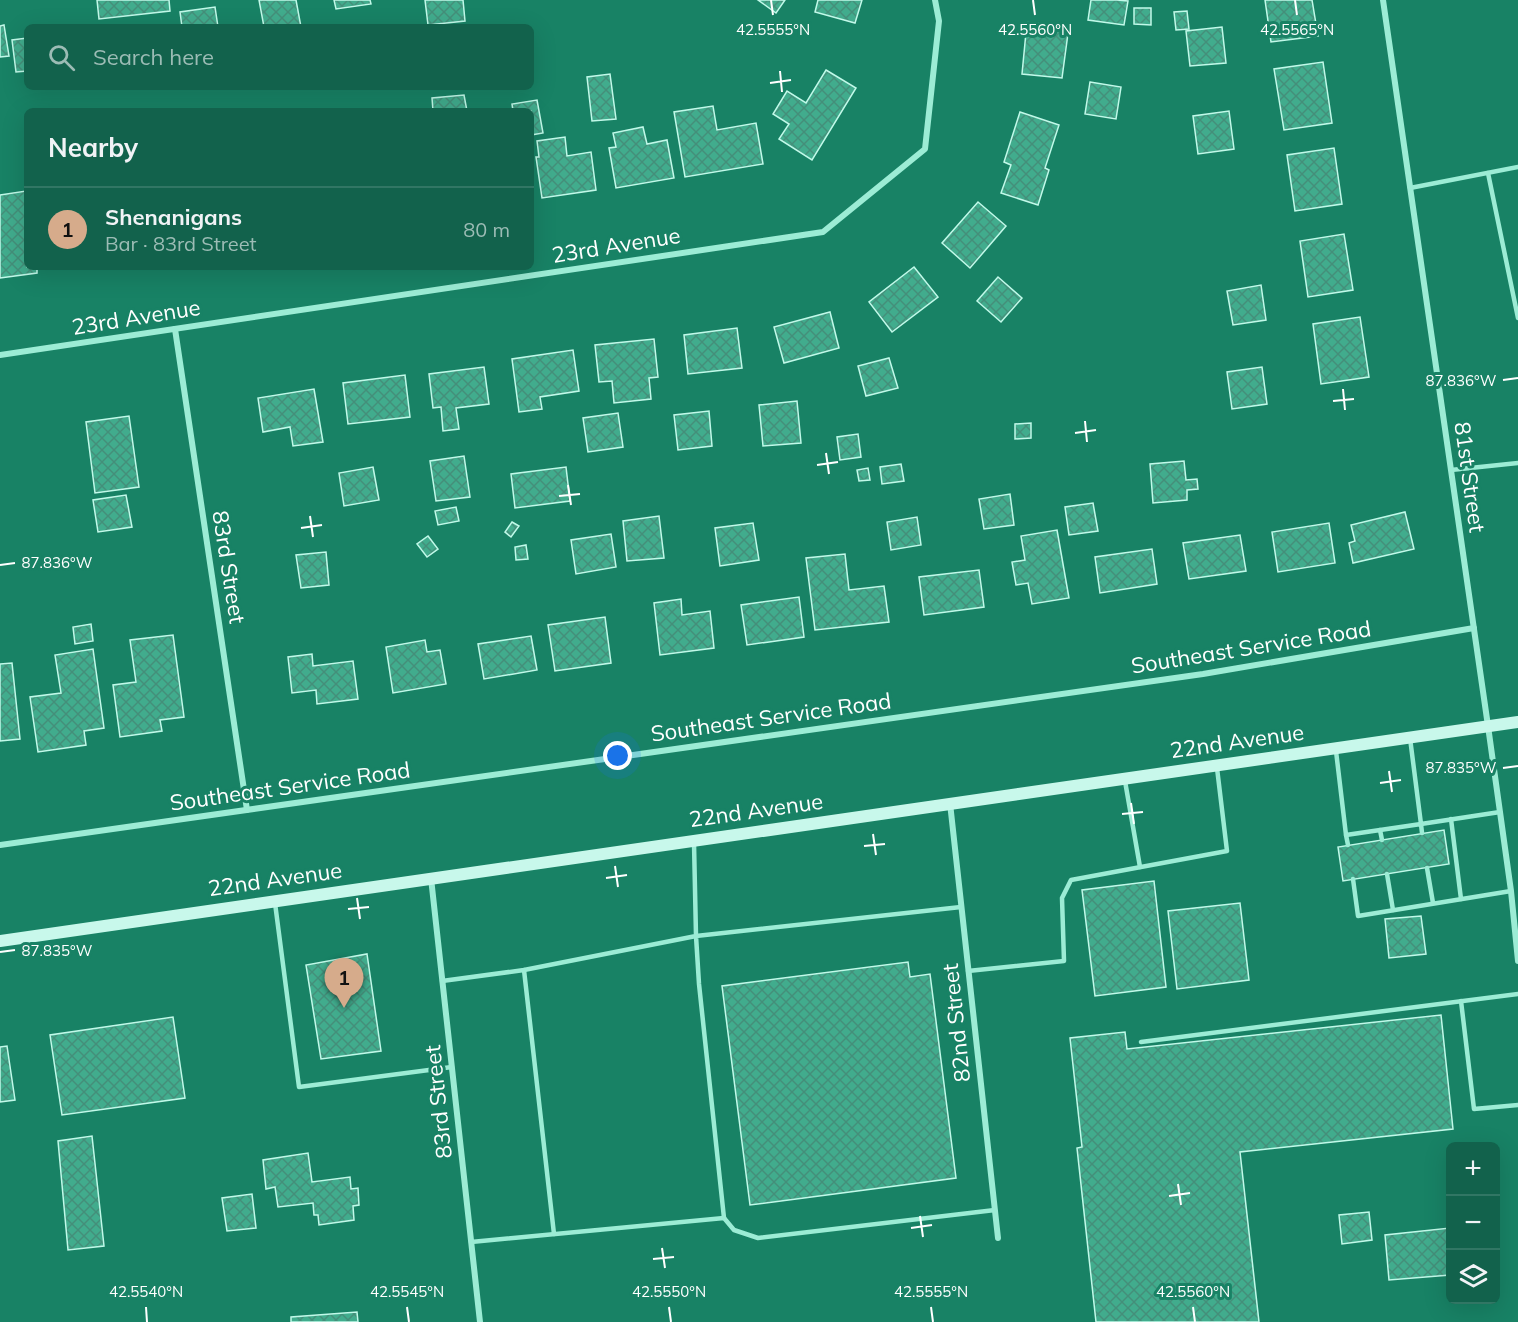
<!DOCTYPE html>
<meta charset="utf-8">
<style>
body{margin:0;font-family:Mulish,sans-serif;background:#1b6853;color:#f1f3f6}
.controls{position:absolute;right:18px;bottom:18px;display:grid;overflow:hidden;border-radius:9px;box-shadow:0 6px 24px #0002}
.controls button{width:54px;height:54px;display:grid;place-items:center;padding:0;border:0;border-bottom:2px solid #317664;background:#12624c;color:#f1f3f6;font:30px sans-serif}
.you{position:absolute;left:618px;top:756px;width:21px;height:21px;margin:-15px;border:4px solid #fff;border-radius:50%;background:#1a73e8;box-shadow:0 0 0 9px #1a73e833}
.badge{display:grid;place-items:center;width:39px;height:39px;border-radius:50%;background:#d6ab8b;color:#111;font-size:20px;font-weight:700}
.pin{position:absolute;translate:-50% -50px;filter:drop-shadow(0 2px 3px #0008)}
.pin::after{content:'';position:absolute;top:32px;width:21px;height:18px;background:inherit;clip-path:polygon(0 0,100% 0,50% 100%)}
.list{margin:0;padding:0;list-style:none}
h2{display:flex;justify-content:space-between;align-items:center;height:78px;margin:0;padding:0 24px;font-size:26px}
h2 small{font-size:20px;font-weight:400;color:#9cbcb5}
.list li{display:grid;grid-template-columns:39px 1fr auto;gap:18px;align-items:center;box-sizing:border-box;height:84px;padding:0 24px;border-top:2px solid #317664}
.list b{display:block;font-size:22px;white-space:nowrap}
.list p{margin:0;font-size:20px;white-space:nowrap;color:#9cbcb5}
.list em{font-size:20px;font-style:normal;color:#9cbcb5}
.icon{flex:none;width:33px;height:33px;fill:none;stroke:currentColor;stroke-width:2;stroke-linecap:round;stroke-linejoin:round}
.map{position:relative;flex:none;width:1518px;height:1322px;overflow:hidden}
.search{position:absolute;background:#12624c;box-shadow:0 6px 24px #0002;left:24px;top:24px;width:510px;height:66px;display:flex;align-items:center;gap:15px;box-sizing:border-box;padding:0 21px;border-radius:9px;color:#9cbcb5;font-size:22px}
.panel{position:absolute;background:#12624c;box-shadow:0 6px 24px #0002;left:24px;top:108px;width:510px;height:162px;border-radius:9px}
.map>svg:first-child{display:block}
</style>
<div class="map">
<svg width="1518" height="1322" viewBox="0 0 1518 1322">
<defs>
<pattern id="building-cross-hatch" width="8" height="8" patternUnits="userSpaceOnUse" patternTransform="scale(1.5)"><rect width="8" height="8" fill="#41ac8d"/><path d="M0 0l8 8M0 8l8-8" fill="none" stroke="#448f7a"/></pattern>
</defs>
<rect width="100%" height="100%" fill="#188265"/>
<g fill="url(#building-cross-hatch)" stroke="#c1f9e9" stroke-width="1.5">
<path d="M97,0H169L170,11L99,19Z"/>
<path d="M259,0H296L301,27H264Z"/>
<path d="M334,0H370L371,4L336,9Z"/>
<path d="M425,0H463L465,21L428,25Z"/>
<path d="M758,0H785L776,13Z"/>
<path d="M818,0H862L855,23L815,12Z"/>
<path d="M1091,0H1117L1128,1L1124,25L1088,20Z"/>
<path d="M1265,0H1312L1318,36L1271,42Z"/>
<path d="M215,7L218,27H182L180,12Z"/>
<path d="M1134,8H1151V25L1134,24Z"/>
<path d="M1187,11L1189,29L1176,30L1174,12Z"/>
<path d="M1027,22L1069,26L1062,78L1022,74Z"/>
<path d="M4,25L9,56L0,57V26Z"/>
<path d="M1222,27L1226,63L1190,66L1186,31Z"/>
<path d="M27,38V71L16,72L12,40Z"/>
<path d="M1323,62L1332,123L1284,130L1274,69Z"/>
<path d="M826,70L856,88L812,160L779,139L789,124L773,114L787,91L806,103Z"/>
<path d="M610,74L616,119L592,121L587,77Z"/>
<path d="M1090,82L1121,87L1116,119L1085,114Z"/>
<path d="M464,95L467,111H433L432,98Z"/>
<path d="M537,100L543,133L531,135V111H513L512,104Z"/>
<path d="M713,106L717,130L756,123L763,164L685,177L674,112Z"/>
<path d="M1229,111L1234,149L1198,154L1193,116Z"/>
<path d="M1020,112L1059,125L1045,168L1049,170L1038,205L1001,193L1011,165L1004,162Z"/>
<path d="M643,127L647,144L667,140L674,178L616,188L609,148L616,147L613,133Z"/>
<path d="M565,137L567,156L591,152L596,190L542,198L536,157H539L537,141Z"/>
<path d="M1334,148L1342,204L1295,211L1287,155Z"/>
<path d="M26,191L27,267H37V273L0,278V195Z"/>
<path d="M978,202L1006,226L970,268L942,243Z"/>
<path d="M1344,234L1353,290L1308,297L1300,241Z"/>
<path d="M914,267L938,297L892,332L869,302Z"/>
<path d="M998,277L1022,298L1001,322L977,301Z"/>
<path d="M1261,285L1266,320L1233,325L1227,291Z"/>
<path d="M830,312L839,348L784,363L774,327Z"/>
<path d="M1360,317L1369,377L1321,384L1313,324Z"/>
<path d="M737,328L742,368L688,374L684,335Z"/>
<path d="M654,339L658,377L649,378L651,399L614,403L612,381L599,382L595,345Z"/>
<path d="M573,350L579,391L540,397L542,409L519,412L512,359Z"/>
<path d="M889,358L898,388L866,396L858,366Z"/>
<path d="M484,367L489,404L456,408L459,429L443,431L441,407L433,408L429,374Z"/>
<path d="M1262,367L1267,404L1232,409L1227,372Z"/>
<path d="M405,375L410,417L348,424L343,383Z"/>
<path d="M314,389L323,442L293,446L290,427L263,432L258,398Z"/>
<path d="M797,401L801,443L763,446L759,405Z"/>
<path d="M709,411L712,446L678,450L674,415Z"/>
<path d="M618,413L623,447L588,452L583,418Z"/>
<path d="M129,416L139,487L95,493L86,422Z"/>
<path d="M1031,423V438L1015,439V424Z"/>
<path d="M858,434L861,457L840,460L837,437Z"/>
<path d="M464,456L470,497L436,501L430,461Z"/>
<path d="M1184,461L1186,480L1197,479L1198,489L1187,490V500L1153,503L1150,464Z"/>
<path d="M901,464L904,481L882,484L880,467Z"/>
<path d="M373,467L379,500L344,506L339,473Z"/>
<path d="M566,467L570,501L515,508L511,474Z"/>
<path d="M868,468L870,480L859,481L857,470Z"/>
<path d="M1010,494L1014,525L984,529L979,499Z"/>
<path d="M126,495L132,527L98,532L93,500Z"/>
<path d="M1093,503L1098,531L1069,535L1065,507Z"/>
<path d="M456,507L459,521L438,525L435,511Z"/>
<path d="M1405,512L1414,549L1353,563L1349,543L1355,541L1351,525Z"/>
<path d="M659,516L664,558L627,561L623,521Z"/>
<path d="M917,517L921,545L891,550L887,522Z"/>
<path d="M512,522L519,526L511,537L505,532Z"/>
<path d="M753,523L759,560L720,566L715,528Z"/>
<path d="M1329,523L1335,563L1278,572L1272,532Z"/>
<path d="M1057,530L1069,598L1032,604L1028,583L1016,585L1012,562L1025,560L1021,536Z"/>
<path d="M611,534L616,567L576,574L571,540Z"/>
<path d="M1240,535L1246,571L1189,579L1183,543Z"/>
<path d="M428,536L438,549L427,557L417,544Z"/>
<path d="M526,545L528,559L516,560L515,547Z"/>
<path d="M1152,549L1157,584L1100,593L1095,557Z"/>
<path d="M326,552L329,585L301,588L296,555Z"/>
<path d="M845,554L849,590L884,586L889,622L815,630L806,558Z"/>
<path d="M979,570L984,607L924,615L919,577Z"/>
<path d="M799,597L804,637L747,645L741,605Z"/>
<path d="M681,599L682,615L710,611L714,648L660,655L654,603Z"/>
<path d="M605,617L611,663L555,671L548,625Z"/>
<path d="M91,624L93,641L75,644L73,627Z"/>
<path d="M173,635L184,717L160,720L162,731L120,737L113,685L136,682L130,640Z"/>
<path d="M531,636L537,670L484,679L478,644Z"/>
<path d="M425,640L427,652L440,650L446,684L393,693L386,647Z"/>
<path d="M93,649L104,728L84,731L86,745L38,752L30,697L61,693L55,655Z"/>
<path d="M312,654L313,666L353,661L358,699L317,704L316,690L292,693L288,657Z"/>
<path d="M12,663L20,739L0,741V664Z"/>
<path d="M1444,830L1449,864L1343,881L1338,847Z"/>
<path d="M1154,881L1166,987L1095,996L1082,890Z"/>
<path d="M1240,903L1249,980L1177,989L1168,911Z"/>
<path d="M1421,916L1426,954L1389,958L1385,919Z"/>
<path d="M367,954L381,1051L321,1059L306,965Z"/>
<path d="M908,962L910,977L930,974L956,1178L750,1205L722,986Z"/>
<path d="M1441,1015L1453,1129L1240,1152L1259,1322H1096L1077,1148L1082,1147L1070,1038L1125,1032L1127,1049Z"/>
<path d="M173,1017L185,1098L62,1115L50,1035Z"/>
<path d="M7,1046L15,1100L0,1102V1047Z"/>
<path d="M92,1136L104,1246L68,1250L58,1141Z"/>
<path d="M308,1153L312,1182L350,1177L351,1189L358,1188L359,1205L353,1206L354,1220L319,1225L318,1215H314L313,1203L278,1207L275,1187L266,1189L263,1160Z"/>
<path d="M252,1194L256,1228L227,1231L222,1198Z"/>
<path d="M1369,1212L1372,1240L1342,1244L1339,1215Z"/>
<path d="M1450,1228V1275L1389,1280L1385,1235Z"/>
<path d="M357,1312L358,1322H291V1317Z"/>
</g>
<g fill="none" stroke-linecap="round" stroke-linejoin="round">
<g stroke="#9cecd5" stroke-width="4.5">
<path d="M1488,173L1518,318"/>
<path d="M1410,188L1518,167"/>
<path d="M1451,470L1518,463"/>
<path d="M1410,738L1421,824L1500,812"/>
<path d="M1336,751L1346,835L1421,824L1422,833"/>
<path d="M1125,781L1140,867"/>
<path d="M1451,819L1461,899"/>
<path d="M1380,830L1382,840"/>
<path d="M1346,835L1348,845"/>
<path d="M1427,868L1433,903"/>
<path d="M1387,874L1393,910"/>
<path d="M1353,879L1358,916L1511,891"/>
<path d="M275,903L299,1087L452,1067"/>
<path d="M524,970L554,1234"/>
<path d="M968,971L1064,961L1062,898L1071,880L1227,851L1217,768"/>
<path d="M442,981L524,970L696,936L694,843"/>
<path d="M1461,1001L1474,1109L1518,1105"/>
<path d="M1141,1042L1518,994"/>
<path d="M724,1218L699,984L696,936L961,907"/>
<path d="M471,1242L724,1218L734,1230L758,1238L995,1210"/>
</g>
<g stroke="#9cecd5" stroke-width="6">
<path d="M1383,0L1488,726L1511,891L1518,961"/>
<path d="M175,329L247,810"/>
<path d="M0,355L823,232L925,149L939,21L935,0"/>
<path d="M950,803L998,1238"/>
<path d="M0,845L1203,674L1474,628"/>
<path d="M431,878L480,1322"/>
</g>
<path stroke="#c8f8eb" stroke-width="12" d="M0,941L1518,722"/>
</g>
<path fill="none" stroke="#fff" stroke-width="2" d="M771,0L773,15M1033,0L1035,15M1295,0L1297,15M780,71L782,92M770,83L791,80M1503,380L1518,378M1343,389L1345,410M1333,401L1354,399M1085,421L1087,442M1075,433L1096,430M826,453L829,474M817,465L838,462M568,485L571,505M559,496L580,494M310,516L313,537M301,528L322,525M0,565L15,563M1503,768L1518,766M1389,771L1392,792M1380,783L1401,780M1131,803L1134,824M1122,814L1143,812M873,834L876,855M864,846L885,844M615,866L618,887M606,878L627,875M357,898L360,919M348,909L369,907M0,952L15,950M1178,1184L1181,1205M1169,1196L1190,1193M920,1216L923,1237M911,1228L932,1225M662,1248L665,1268M653,1259L674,1257M146,1307L147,1322M407,1307L409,1322M669,1307L671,1322M931,1307L933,1322M1193,1307L1195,1322"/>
<g text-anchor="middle" stroke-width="6" stroke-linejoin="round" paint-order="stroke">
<g font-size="22" fill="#fff" stroke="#188265">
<text transform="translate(616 245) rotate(-9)" y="8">23rd Avenue</text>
<text transform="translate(136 317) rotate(-9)" y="8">23rd Avenue</text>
<text transform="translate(1470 477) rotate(82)" y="8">81st Street</text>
<text transform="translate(229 567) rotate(81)" y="8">83rd Street</text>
<text transform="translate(1251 647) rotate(-9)" y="8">Southeast Service Road</text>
<text transform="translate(771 717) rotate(-8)" y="8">Southeast Service Road</text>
<text transform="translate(1237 741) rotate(-8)" y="8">22nd Avenue</text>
<text transform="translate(290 786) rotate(-8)" y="8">Southeast Service Road</text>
<text transform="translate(756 810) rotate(-8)" y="8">22nd Avenue</text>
<text transform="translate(275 879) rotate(-8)" y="8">22nd Avenue</text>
<text transform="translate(956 1023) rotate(-96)" y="8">82nd Street</text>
<text transform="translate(438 1102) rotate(-96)" y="8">83rd Street</text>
</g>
</g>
<g font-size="15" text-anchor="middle" fill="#fff" stroke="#188265" stroke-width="6" stroke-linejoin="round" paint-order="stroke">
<text x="773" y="35">42.5555°N</text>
<text x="1035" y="35">42.5560°N</text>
<text x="1297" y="35">42.5565°N</text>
<text x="1461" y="386">87.836°W</text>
<text x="57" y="568">87.836°W</text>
<text x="1461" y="773">87.835°W</text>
<text x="57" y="956">87.835°W</text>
<text x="146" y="1297">42.5540°N</text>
<text x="407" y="1297">42.5545°N</text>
<text x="669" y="1297">42.5550°N</text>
<text x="931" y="1297">42.5555°N</text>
<text x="1193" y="1297">42.5560°N</text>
</g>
</svg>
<div class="controls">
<button>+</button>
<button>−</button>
<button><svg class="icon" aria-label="layers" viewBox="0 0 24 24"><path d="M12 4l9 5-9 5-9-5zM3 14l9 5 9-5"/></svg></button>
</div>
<div class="you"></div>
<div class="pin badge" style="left:344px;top:1008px">1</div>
<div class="search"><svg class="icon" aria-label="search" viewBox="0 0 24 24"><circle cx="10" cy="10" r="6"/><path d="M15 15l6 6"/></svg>Search here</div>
<section class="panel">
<h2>Nearby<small></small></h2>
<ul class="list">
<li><span class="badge">1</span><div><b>Shenanigans</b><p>Bar · 83rd Street</p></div><em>80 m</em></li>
</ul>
</section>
</div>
